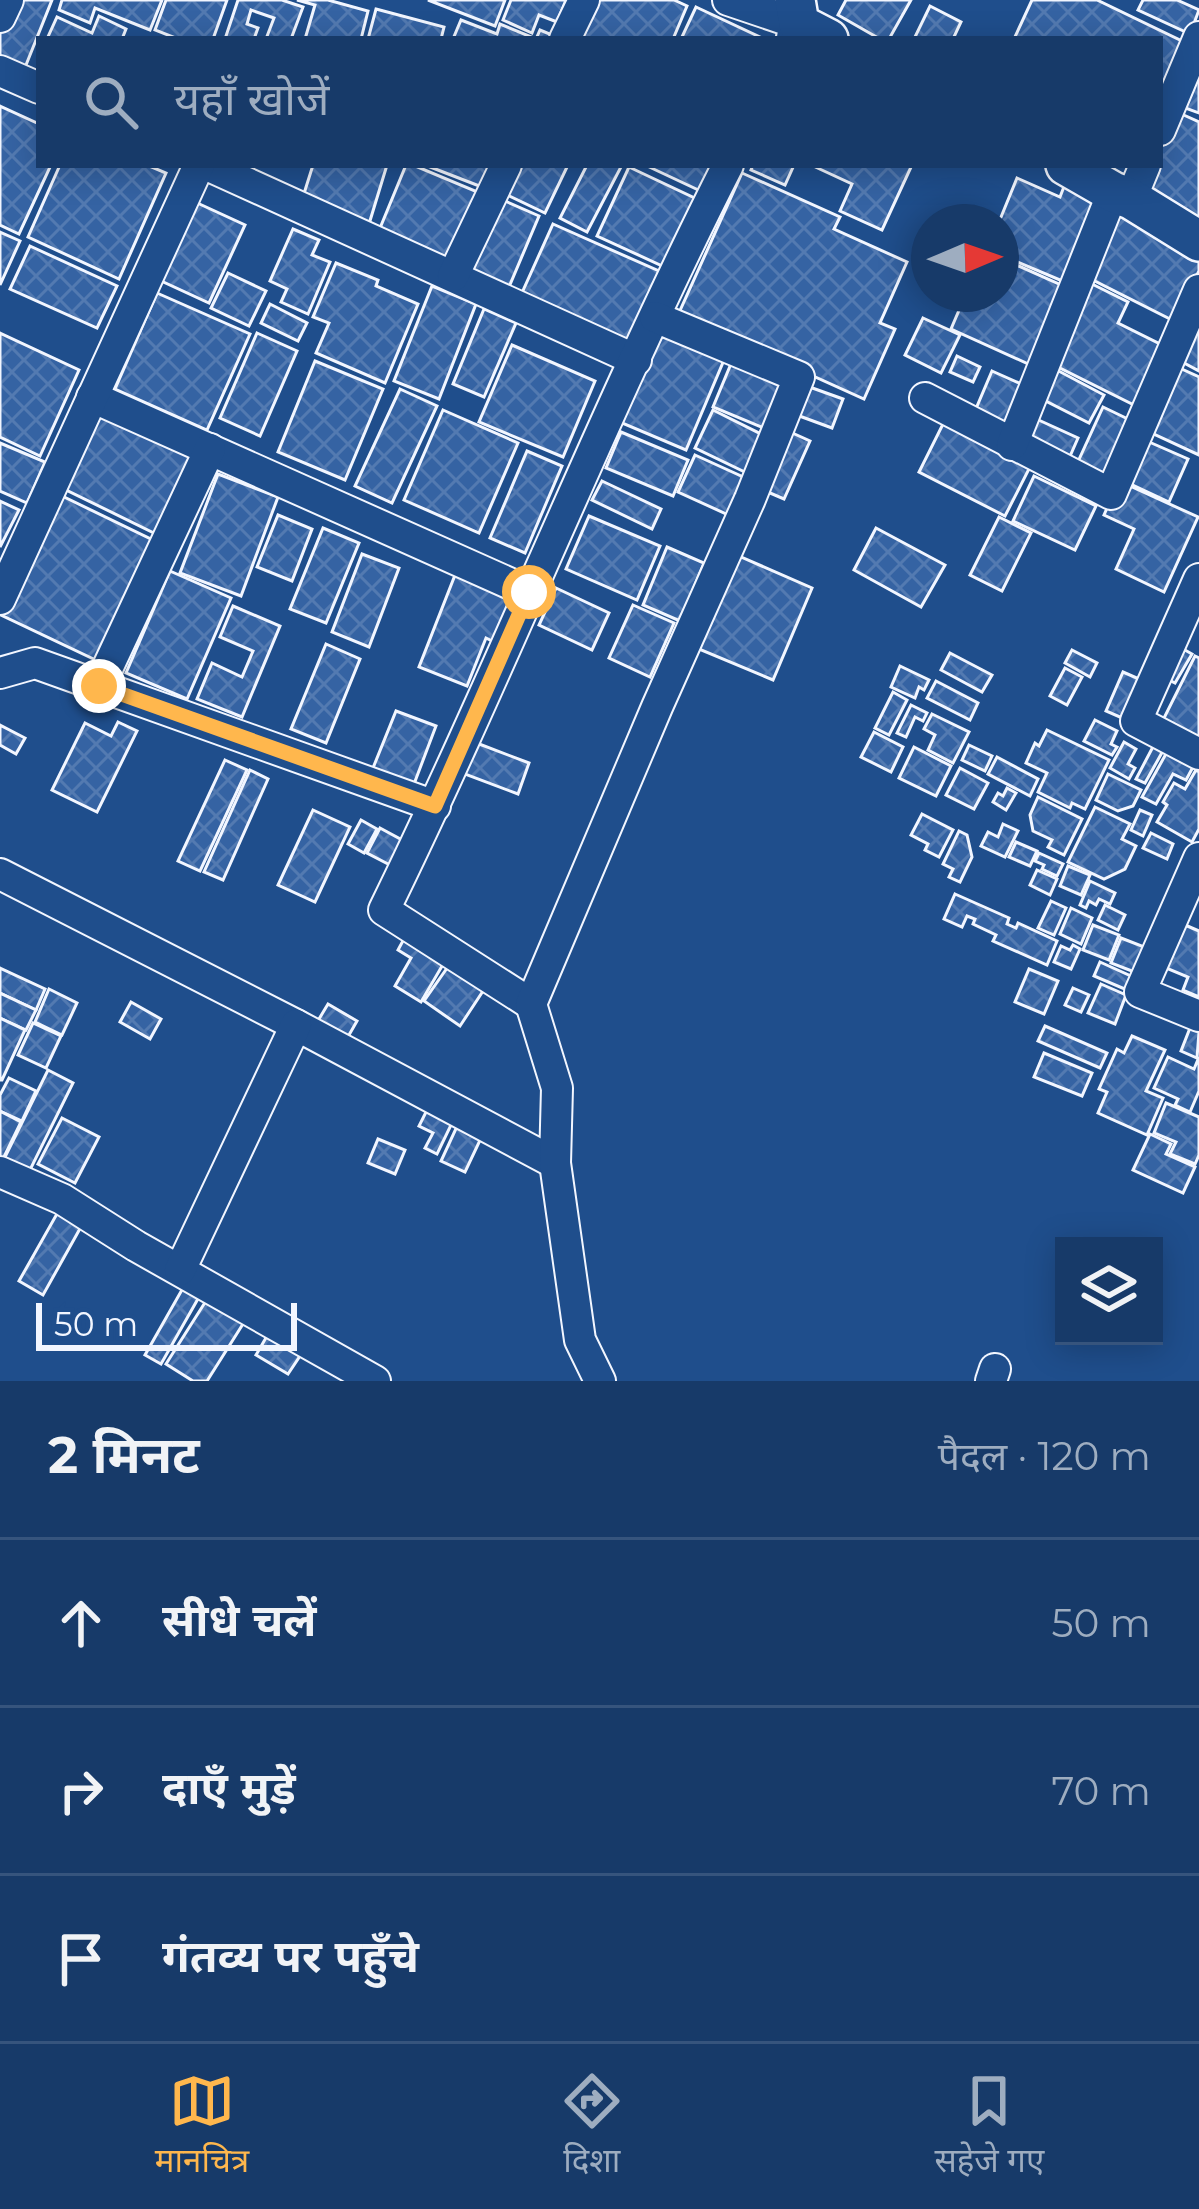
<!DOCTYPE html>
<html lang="hi">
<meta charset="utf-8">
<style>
body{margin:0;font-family:Montserrat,"Noto Sans Devanagari",sans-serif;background:#244571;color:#f1f3f6}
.controls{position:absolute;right:36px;bottom:36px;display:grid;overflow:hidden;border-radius:0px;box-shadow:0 6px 30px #0003}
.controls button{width:108px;height:108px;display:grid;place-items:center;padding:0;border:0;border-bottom:3px solid #36547d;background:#173a69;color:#f1f3f6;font:60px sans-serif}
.compass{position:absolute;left:911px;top:204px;width:108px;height:108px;border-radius:50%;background:#173a69;box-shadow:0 6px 30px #0003;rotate:88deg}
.scale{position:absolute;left:36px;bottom:30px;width:261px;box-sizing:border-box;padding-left:12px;border:6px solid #f2f6ff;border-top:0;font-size:33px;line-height:42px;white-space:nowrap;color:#f2f6ff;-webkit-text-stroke:9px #1f4e8c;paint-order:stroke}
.stop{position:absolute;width:36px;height:36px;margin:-27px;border:9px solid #ffb74d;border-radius:50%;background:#fff}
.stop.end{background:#ffb74d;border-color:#fff;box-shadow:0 3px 12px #0008}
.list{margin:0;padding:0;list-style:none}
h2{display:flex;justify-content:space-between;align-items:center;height:156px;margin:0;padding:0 48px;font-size:51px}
h2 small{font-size:39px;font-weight:400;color:#9eadc0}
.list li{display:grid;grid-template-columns:78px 1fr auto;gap:36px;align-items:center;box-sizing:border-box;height:168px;padding:0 48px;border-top:3px solid #36547d}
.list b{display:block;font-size:45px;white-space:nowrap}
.list em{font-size:39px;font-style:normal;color:#9eadc0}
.icon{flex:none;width:66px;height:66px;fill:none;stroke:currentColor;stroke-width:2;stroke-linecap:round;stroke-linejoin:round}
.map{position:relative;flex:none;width:1199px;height:1381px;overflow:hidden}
.search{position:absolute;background:#173a69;box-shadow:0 6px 30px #0003;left:36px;right:36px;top:36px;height:132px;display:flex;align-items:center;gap:30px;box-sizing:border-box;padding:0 42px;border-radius:0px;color:#9eadc0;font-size:45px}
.sheet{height:660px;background:#173a69}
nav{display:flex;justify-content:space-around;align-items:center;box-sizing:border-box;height:168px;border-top:3px solid #36547d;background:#173a69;font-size:33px;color:#9eadc0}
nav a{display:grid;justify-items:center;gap:6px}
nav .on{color:#ffb74d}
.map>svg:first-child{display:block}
</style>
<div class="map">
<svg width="1199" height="1381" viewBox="0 0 1199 1381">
<defs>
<pattern id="building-cross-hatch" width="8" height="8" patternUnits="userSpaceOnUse" patternTransform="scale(3)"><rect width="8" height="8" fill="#3563a3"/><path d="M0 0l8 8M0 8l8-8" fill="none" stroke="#537ab1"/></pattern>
</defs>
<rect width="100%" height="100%" fill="#1f4e8c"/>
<g fill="url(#building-cross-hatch)" stroke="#f2f6ff" stroke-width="3">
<path d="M0,0H52L24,70L0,60Z"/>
<path d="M62,0H162L150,30L95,8L90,23L59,10Z"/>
<path d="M166,0H227L213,39H178L155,30Z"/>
<path d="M238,0H282L303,7L291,39H266L274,18L251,10L247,24L258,28L254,39H225Z"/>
<path d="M297,0H328L368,11L361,39H305L315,5Z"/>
<path d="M428,0H505L495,26Z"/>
<path d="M511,0H566L557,22L539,15L532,33L503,20Z"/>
<path d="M592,0H674L687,6L673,39H577Z"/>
<path d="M846,0H911L889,39H880L838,15Z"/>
<path d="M1032,0H1097L1186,43L1160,97V39H1014Z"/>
<path d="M1143,0H1177L1199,10L1190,34L1138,10Z"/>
<path d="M930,6L961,22L953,39H914Z"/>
<path d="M696,7L764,39H681Z"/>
<path d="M376,9L444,27L441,39H368Z"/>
<path d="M99,16L126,29L122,39H47L57,17L92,33Z"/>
<path d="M461,20L497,34L500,24L536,39L540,30L557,37V39H453Z"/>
<path d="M1199,58V113L1180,106Z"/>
<path d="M0,106L39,124V165H51L19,234L0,225Z"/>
<path d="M1177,112L1199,122V218L1141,191L1153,165H1160V149Z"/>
<path d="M60,165H147L166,173L119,279L28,237Z"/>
<path d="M313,165H387L369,224L301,203Z"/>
<path d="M406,165H413L480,193L450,264L378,233Z"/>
<path d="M425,165H496L487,189Z"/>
<path d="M513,165H568L545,213L501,192Z"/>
<path d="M587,165H622L587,232L560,218Z"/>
<path d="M645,165H720L707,194Z"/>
<path d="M753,165H794L785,185L751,170Z"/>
<path d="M811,165H912L882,230L840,211L852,184Z"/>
<path d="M629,167L703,202L671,270L597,236Z"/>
<path d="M742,173L840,217L834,229L907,262L880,323L895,329L864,399L678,315Z"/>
<path d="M1017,178L1060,197L1065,184L1102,200L1067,283L1001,255V222H999Z"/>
<path d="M496,197L539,216L509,287L465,268Z"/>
<path d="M193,201L245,225L209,303L157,279Z"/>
<path d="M1119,214L1199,255V271L1174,321L1087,277Z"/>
<path d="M553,224L659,271L627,342L521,295Z"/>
<path d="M293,229L319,240L312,255L330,262L308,314L281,302L287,289L270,281Z"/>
<path d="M0,232L20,241L0,285Z"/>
<path d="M30,246L117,286L97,328L10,289Z"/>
<path d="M1001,258L1070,289L1035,367L951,329L966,294H1001Z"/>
<path d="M336,263L378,280L376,286L418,304L385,383L316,353L329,323L313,317Z"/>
<path d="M228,273L266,291L249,326L211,308Z"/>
<path d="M1090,283L1128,302L1118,323L1168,348L1138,407L1050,363Z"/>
<path d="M432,286L476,304L439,399L394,381Z"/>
<path d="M157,293L250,334L207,430L115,389Z"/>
<path d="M270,304L307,323L298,341L261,323Z"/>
<path d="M1199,304V371L1171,356Z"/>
<path d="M484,309L516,323L484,397L453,384Z"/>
<path d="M923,318L960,335L941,373L905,355Z"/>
<path d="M660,332L724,360L686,450L622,423Z"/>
<path d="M0,333L79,370L40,456L0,437Z"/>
<path d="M257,333L297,351L260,436L220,418Z"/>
<path d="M512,345L595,381L563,457L479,422Z"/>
<path d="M957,356L980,367L973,382L950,372Z"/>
<path d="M733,359L791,383L771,431L713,407Z"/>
<path d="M315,361L383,389L345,480L278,452Z"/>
<path d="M1173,365L1199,377V455L1143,429Z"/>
<path d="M1053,368L1104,395L1089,423L1038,397Z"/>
<path d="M992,371L1028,387L1011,427L975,411Z"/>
<path d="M804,385L843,399L832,428L794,414Z"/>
<path d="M400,389L437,406L392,503L355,486Z"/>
<path d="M1103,407L1134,422L1107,481L1076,466Z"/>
<path d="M95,408L195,457L158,535L58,486Z"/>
<path d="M443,410L518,443L479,533L404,500Z"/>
<path d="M713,410L767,437L749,474L695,448Z"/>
<path d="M1032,417L1078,438L1067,463L1021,441Z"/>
<path d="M944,422L1030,467L1005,516L919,472Z"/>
<path d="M788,431L810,441L784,499L763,490Z"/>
<path d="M621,432L688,460L673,496L606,468Z"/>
<path d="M1140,438L1188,459L1169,502L1122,480Z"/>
<path d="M0,443L45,462L27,503L0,491Z"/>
<path d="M527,451L562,466L525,553L490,538Z"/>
<path d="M695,455L752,481L735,518L678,492Z"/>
<path d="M218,474L278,497L241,596L180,573Z"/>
<path d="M1034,476L1096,506L1075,550L1013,521Z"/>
<path d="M602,481L661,509L652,529L592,500Z"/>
<path d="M1119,481L1198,517L1164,592L1116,569L1134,529L1104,515Z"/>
<path d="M58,494L159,543L102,663L1,615Z"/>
<path d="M0,501L19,510L0,547Z"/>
<path d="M278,515L312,529L292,581L257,567Z"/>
<path d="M589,516L660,546L637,600L566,569Z"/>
<path d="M999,517L1031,533L1002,591L970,575Z"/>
<path d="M323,528L359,543L326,623L290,609Z"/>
<path d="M876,528L945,565L921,607L854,570Z"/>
<path d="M667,547L704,563L680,621L643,605Z"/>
<path d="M732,553L812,588L773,680L694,647Z"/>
<path d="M362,554L399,568L369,647L332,632Z"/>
<path d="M457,570L516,594L496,643L486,638L467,686L419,667Z"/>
<path d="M170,571L231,598L187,699L126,673Z"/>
<path d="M556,588L609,613L592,650L539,625Z"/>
<path d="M633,605L674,623L650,677L609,658Z"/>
<path d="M233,606L280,626L242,717L197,699L212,663L242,677L253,651L220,637Z"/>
<path d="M326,644L360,659L326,743L291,729Z"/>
<path d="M1176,645L1192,654L1175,683L1169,680Z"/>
<path d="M1072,650L1097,663L1090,677L1065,663Z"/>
<path d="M950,653L992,675L982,692L941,670Z"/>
<path d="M1195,656L1199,658V740L1162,722Z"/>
<path d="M900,666L929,680L924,690L919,687L915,698L891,687Z"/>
<path d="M1065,668L1082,677L1067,705L1050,696Z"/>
<path d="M1123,672L1146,682L1129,721L1106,711Z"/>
<path d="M936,681L978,703L970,720L927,698Z"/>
<path d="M893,692L907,700L889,735L875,728Z"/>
<path d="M911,705L927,713L923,721L915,717L906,737L897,733Z"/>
<path d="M396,711L436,726L414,784L373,768Z"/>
<path d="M932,714L969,732L953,763L928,750L935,735L924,729Z"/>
<path d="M1095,720L1117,731L1111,744L1117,747L1112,755L1084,741Z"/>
<path d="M118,722L137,731L97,812L52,790L85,723L111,736Z"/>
<path d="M0,725L25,738L16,754L0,745Z"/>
<path d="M1047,730L1109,760L1085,809L1072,803L1070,808L1038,792L1047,773L1026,763L1035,743L1039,746Z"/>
<path d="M874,732L903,747L891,772L861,757Z"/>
<path d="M474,742L529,763L518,794L462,773Z"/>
<path d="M1124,742L1136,749L1128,764L1135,768L1129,779L1110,768Z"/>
<path d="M1155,743L1164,749L1145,783L1136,779Z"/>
<path d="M969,745L992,756L985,771L962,760Z"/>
<path d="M914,747L951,766L936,796L899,778Z"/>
<path d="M1167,752L1193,767L1186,780L1173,774L1156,804L1142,797Z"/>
<path d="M997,757L1038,779L1030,796L988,774Z"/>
<path d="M225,760L247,770L200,871L178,861Z"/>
<path d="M960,768L988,783L974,809L946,795Z"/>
<path d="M250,770L268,779L223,880L204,872Z"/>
<path d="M1196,770L1199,772V829L1192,842L1157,822L1167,805L1163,802L1174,783L1185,789Z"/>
<path d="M1108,774L1141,790L1133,806L1118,811L1096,800Z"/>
<path d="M1007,788L1016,793L1006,810L993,802L998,793L1003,796Z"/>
<path d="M1038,797L1082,819L1064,855L1048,847L1052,840L1033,831L1030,815Z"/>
<path d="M1095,807L1130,824L1122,839L1136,846L1125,869L1104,879L1068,862Z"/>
<path d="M313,810L350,827L315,902L278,885Z"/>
<path d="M1140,810L1152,815L1143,836L1131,830Z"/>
<path d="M922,814L953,830L939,857L925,850L928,844L911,835Z"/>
<path d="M361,820L377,829L364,853L348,844Z"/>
<path d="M1003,824L1018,831L1005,857L981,846L988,832L998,837Z"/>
<path d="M380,828L402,840L390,865L367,853Z"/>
<path d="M959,831L967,835L972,857L960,882L949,877L953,869L943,864Z"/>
<path d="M1151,833L1173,844L1167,859L1143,848Z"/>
<path d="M1016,842L1037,851L1030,866L1009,857Z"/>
<path d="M1039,853L1063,864L1057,876L1042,869L1044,865L1035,861Z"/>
<path d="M1068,866L1090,875L1081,895L1060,886Z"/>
<path d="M1037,870L1057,879L1050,895L1030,885Z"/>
<path d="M1090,881L1115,893L1110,904L1099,899L1096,905L1089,901L1086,908L1080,905Z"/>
<path d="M955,894L1009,918L1007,924L1016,928L1018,923L1057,941L1047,965L993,941L996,935L973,924L975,919L967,916L962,927L944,919Z"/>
<path d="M1051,901L1066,908L1054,935L1038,928Z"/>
<path d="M1105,905L1125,915L1118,930L1098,920Z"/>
<path d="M1071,908L1092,918L1081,944L1060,934Z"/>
<path d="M1093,925L1119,935L1109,960L1083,950Z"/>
<path d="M1185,925L1199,931V997L1183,990L1188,977L1166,968Z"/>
<path d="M405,937L445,961L421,1002L395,986L411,958L398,950Z"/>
<path d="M1121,938L1147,948L1137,973L1111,963Z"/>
<path d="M1073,945L1080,949L1071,969L1054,962L1061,946L1070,950Z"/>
<path d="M452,961L487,985L460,1026L424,1001Z"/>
<path d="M1100,962L1133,977L1127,990L1094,976Z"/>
<path d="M0,968L45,989L36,1010L0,993Z"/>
<path d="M1029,969L1058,981L1044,1014L1015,1002Z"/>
<path d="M1101,984L1126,995L1115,1024L1088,1013Z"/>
<path d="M1073,988L1089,995L1081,1012L1065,1005Z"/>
<path d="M49,989L77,1003L62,1035L35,1022Z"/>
<path d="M0,993L36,1010L26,1030L0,1018Z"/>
<path d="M131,1002L161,1019L150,1039L120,1022Z"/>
<path d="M328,1004L357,1021L345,1042L316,1024Z"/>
<path d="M0,1018L25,1030L2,1080H0Z"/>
<path d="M33,1023L61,1036L46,1068L18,1055Z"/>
<path d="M1045,1026L1107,1053L1100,1068L1038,1041Z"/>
<path d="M1190,1028L1199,1032L1197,1058L1181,1051Z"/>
<path d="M1132,1036L1165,1050L1146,1091L1163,1098L1147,1135L1098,1113L1107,1092L1099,1089L1117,1049L1124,1053Z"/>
<path d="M1044,1053L1092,1073L1082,1096L1034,1077Z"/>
<path d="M1168,1057L1194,1069L1199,1057V1091L1190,1112L1175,1105L1178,1099L1154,1088Z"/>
<path d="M48,1070L73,1083L27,1176L2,1163Z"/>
<path d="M9,1078L36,1091L22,1121L0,1111V1095Z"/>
<path d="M1166,1103L1199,1117V1155L1195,1164L1170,1154L1176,1142L1154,1133Z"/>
<path d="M428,1108L453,1121L437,1154L425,1148L433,1133L419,1126Z"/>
<path d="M0,1111L21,1122L3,1159L0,1158Z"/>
<path d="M62,1118L99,1137L75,1183L38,1164Z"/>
<path d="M459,1122L483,1134L465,1172L441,1161Z"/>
<path d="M1150,1134L1171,1144L1166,1154L1195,1167L1183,1193L1133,1170Z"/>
<path d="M378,1139L405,1150L395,1174L368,1163Z"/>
<path d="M58,1212L82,1225L43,1295L19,1281Z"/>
<path d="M183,1288L199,1297L161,1364L145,1355Z"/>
<path d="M211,1293L248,1316L207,1381H193L166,1364Z"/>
<path d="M267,1336L300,1356L288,1374L256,1355Z"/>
</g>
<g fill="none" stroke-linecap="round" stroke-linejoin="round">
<g stroke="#f2f6ff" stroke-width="34">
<g id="minor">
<path d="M728,0L799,24L792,37"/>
<path d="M0,17L8,0"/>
<path d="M565,39L584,0"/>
<path d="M0,71L39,88"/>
<path d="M1160,130L1199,37"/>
<path d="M207,165L636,360"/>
<path d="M1131,199L1145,165"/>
<path d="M453,276L506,165"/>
<path d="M92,397L529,592"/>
<path d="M925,398L1111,494L1199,290"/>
<path d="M1012,445L1113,192"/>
<path d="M1199,579L1136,721L1199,754"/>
<path d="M0,599L199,165"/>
<path d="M0,673L35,663L435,806"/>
<path d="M99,686L210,449"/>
<path d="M1199,858L1140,992L1199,1016"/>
<path d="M0,874L296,1025L555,1163"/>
<path d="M531,1004L384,910C504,665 604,409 728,165"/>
<path d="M0,1172L62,1199L136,1246L375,1381"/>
<path d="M180,1270L296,1025"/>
<path d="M600,1381L580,1340L555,1163L557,1088L531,1004L657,707L750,499L799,377L655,317"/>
<path d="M991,1381L995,1369"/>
</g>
</g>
<g stroke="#f2f6ff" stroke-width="44">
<g id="tertiary">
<path d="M795,0L799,24L828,39"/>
<path d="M1066,165L1113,192L1131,199L1199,241"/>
</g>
</g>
<use href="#minor" stroke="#1f4e8c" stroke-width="30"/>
<use href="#tertiary" stroke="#1f4e8c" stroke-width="39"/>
</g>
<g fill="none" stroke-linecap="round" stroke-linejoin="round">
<path stroke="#ffb74d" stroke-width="15" d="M99,686L435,806L529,592"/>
</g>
</svg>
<div class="controls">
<button><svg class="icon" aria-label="layers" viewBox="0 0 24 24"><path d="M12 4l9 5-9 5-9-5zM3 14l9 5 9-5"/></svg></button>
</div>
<svg class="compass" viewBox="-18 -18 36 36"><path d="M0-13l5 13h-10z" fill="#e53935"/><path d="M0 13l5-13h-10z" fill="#9eadc0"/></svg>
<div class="scale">50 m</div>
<div class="stop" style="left:529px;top:592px"></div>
<div class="stop end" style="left:99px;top:686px"></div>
<div class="search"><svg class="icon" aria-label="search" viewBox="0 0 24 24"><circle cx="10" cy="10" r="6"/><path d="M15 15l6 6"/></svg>यहाँ खोजें</div>
</div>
<section class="sheet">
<h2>2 मिनट<small>पैदल · 120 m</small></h2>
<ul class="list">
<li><svg class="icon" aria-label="ahead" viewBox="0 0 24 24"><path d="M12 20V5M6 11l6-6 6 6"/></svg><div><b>सीधे चलें</b></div><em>50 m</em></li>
<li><svg class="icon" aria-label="right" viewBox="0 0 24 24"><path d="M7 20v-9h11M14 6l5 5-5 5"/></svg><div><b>दाएँ मुड़ें</b></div><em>70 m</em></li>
<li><svg class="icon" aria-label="arrive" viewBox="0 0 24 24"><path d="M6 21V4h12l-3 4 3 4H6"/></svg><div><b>गंतव्य पर पहुँचे</b></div></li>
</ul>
</section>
<nav>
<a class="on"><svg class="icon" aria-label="map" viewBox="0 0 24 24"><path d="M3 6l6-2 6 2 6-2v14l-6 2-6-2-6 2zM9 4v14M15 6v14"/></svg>मानचित्र</a>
<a><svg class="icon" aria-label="directions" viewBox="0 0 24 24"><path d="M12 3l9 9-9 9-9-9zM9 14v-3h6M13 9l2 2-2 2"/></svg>दिशा</a>
<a><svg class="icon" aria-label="saved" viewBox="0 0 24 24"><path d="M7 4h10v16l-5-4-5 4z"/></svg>सहेजे गए</a>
</nav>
